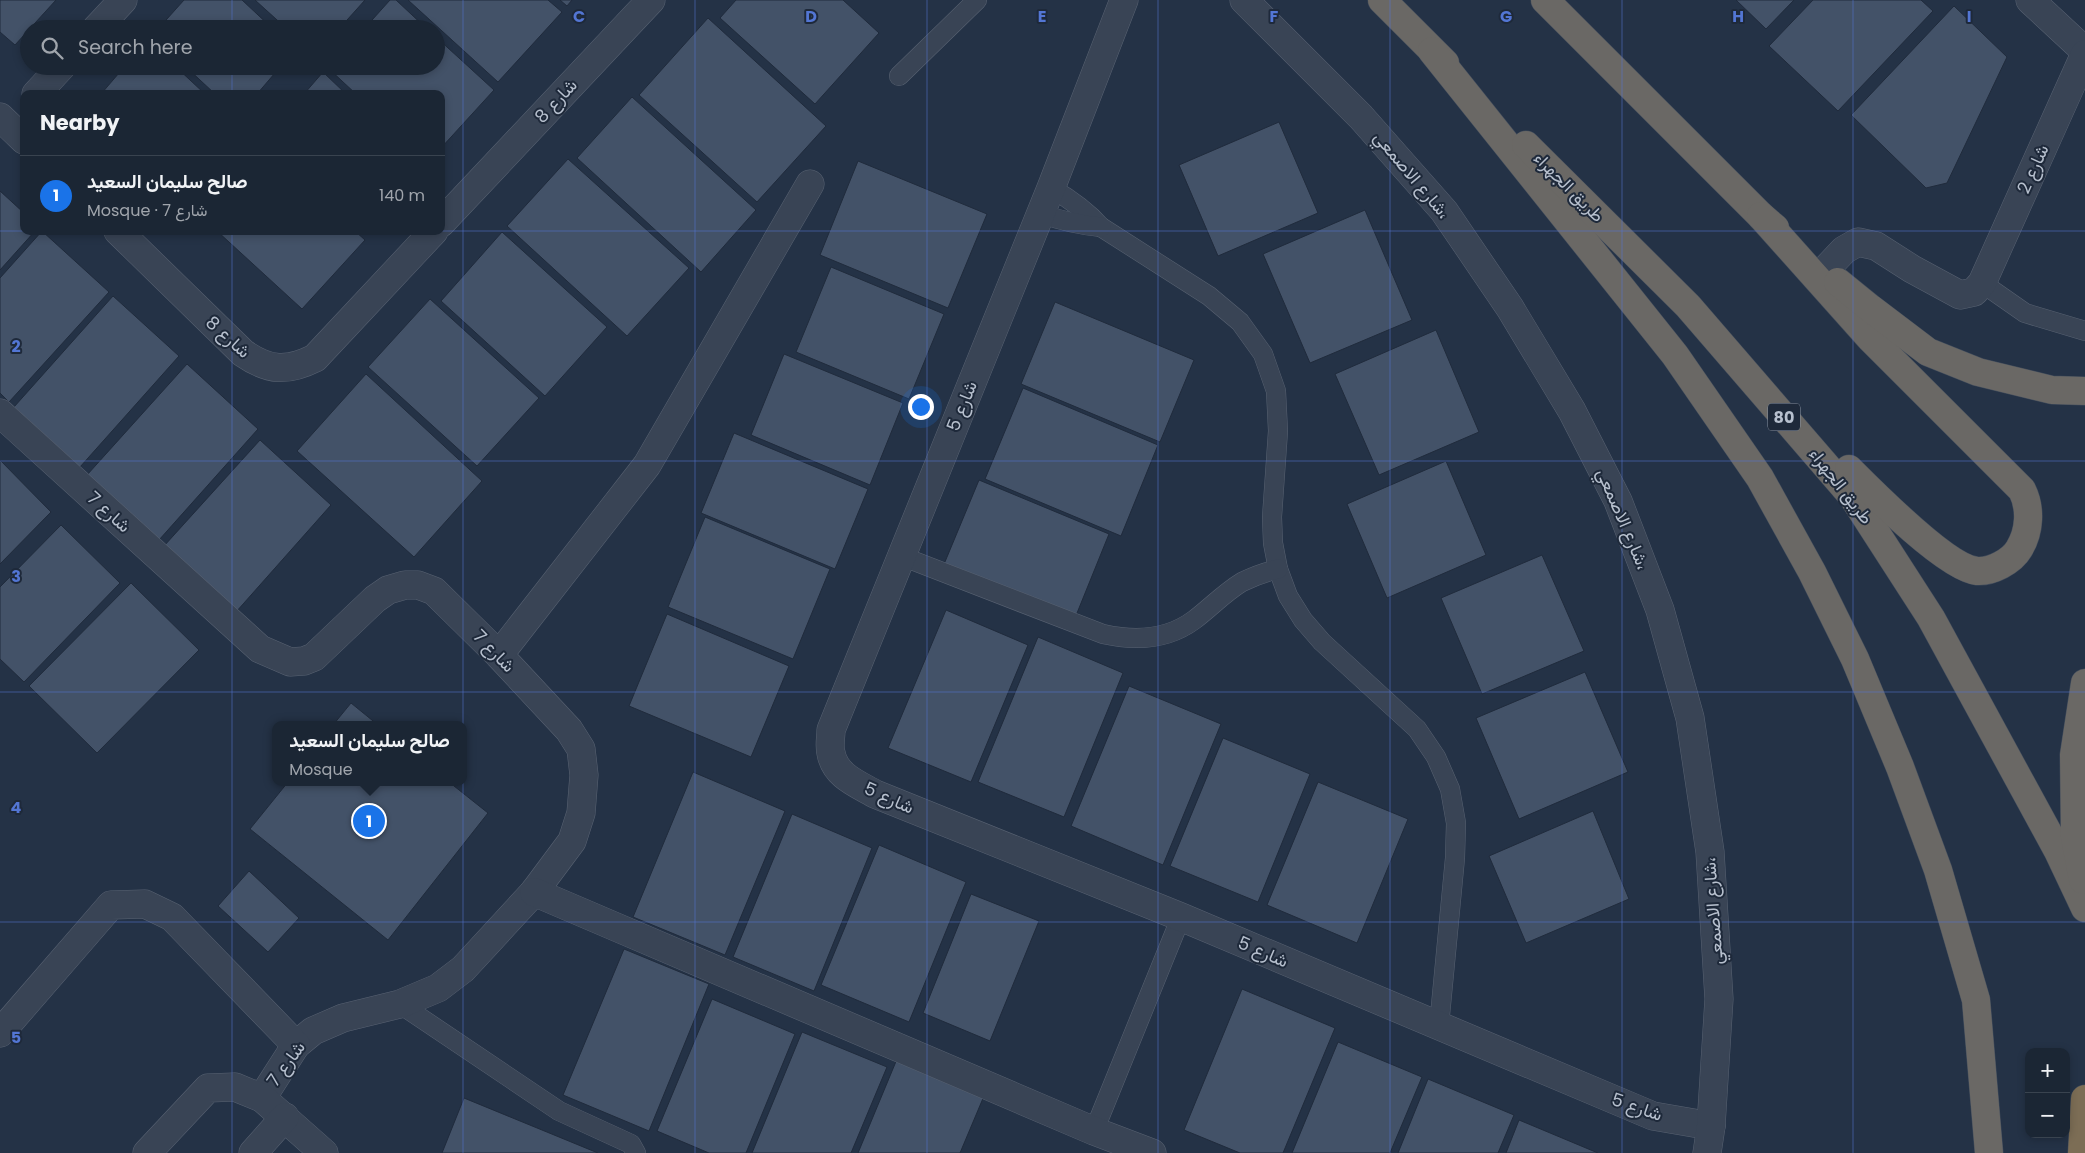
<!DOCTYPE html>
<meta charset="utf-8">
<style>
body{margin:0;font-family:Poppins,Vazirmatn,sans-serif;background:#242e3c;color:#f1f3f6}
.controls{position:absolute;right:15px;bottom:15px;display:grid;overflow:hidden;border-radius:10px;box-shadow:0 2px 8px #0003}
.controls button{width:45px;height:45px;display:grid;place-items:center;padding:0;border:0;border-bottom:1px solid #39434f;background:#1b2634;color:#f1f3f6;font:25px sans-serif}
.you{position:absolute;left:920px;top:406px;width:18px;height:18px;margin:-12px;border:4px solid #fff;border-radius:50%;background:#1a73e8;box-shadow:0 0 0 8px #1a73e833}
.badge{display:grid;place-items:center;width:32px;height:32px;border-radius:50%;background:#1a73e8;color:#fff;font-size:16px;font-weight:700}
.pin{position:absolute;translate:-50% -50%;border:2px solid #fff;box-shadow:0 1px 5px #0006}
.popup{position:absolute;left:272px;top:721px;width:195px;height:65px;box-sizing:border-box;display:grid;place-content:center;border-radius:10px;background:#1b2634;filter:drop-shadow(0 1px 4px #0005);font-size:16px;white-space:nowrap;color:#a0a5ac}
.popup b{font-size:19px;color:#f1f3f6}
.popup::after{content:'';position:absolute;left:50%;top:100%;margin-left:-10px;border:10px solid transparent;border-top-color:#1b2634}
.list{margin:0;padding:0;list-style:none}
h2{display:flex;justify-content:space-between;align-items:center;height:65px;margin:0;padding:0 20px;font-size:21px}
h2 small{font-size:16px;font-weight:400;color:#a0a5ac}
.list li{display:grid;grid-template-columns:32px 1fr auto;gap:15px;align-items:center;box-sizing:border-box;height:80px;padding:0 20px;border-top:1px solid #39434f}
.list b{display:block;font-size:19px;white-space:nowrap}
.list p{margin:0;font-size:16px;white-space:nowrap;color:#a0a5ac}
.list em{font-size:16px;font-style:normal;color:#a0a5ac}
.icon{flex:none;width:28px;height:28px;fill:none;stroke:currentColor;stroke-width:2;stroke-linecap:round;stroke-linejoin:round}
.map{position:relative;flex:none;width:2085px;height:1153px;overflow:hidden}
.search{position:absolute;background:#1b2634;box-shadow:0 2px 8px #0003;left:20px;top:20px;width:425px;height:55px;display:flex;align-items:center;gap:12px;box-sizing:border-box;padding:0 18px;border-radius:28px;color:#a0a5ac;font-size:19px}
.panel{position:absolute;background:#1b2634;box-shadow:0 2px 8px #0003;left:20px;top:90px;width:425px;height:145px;border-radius:10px}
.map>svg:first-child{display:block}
</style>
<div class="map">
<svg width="2085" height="1153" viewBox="0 0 2085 1153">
<rect width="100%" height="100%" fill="#243246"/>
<g fill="#435268" stroke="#202b3c">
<path d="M0,0H56L15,45L0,32Z"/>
<path d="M184,0H242L273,29H158Z"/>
<path d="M255,0H365L339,29H287Z"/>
<path d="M390,0H396L427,29H364Z"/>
<path d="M408,0H548L562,12L498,82Z"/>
<path d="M560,0H572L567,6Z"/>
<path d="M736,0H843L879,33L815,104L720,18Z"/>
<path d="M1736,0H1794L1766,29Z"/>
<path d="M1813,0H1921L1933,11L1838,111L1769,46Z"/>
<path d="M1954,6L2007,57L1947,183L1926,188L1851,115Z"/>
<path d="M708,18L826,126L757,202L639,95Z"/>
<path d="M436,37L494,90L441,148V94H356L328,68L330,66H436Z"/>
<path d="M125,66H175L205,94H101Z"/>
<path d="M185,66H281L257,94H215Z"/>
<path d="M323,72L346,94H304Z"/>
<path d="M632,97L756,210L701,272L577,158Z"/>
<path d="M1279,122L1318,213L1218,256L1179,165Z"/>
<path d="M568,159L689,268L627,336L507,226Z"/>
<path d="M858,161L987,214L948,308L820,255Z"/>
<path d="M0,191L24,213V231H35L0,270Z"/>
<path d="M1365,210L1412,320L1310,363L1263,254Z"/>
<path d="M42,231L109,292L9,402L0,393V278Z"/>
<path d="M217,231H355L365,240L302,309Z"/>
<path d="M502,232L607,327L545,396L441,301Z"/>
<path d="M831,267L944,314L909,399L796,352Z"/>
<path d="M113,296L179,356L80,467L14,407Z"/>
<path d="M430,299L539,398L477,466L368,367Z"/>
<path d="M1055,302L1194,360L1160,442L1021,384Z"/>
<path d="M1436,330L1479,432L1379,475L1335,374Z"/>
<path d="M784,354L903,403L870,485L751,435Z"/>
<path d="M187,364L258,429L159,540L87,475Z"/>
<path d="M366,374L482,481L414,557L297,451Z"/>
<path d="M1023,388L1158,445L1121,536L985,479Z"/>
<path d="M734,433L868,489L835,569L701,513Z"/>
<path d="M260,440L331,505L236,612L164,546Z"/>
<path d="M0,460L51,512L0,564Z"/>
<path d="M1446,461L1486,555L1387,598L1347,504Z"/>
<path d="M979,480L1109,534L1073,623L942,569Z"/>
<path d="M705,517L830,569L793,659L668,607Z"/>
<path d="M61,525L120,583L24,682L0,659V587Z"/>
<path d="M1542,555L1584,651L1482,694L1441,598Z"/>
<path d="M131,583L199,650L97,753L29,686Z"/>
<path d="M946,610L1028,645L971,782L888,748Z"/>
<path d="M667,614L789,666L751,757L629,706Z"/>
<path d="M1038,637L1123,673L1064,817L978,782Z"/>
<path d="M1585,672L1628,772L1519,819L1476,718Z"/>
<path d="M1129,686L1221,724L1163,865L1071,826Z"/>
<path d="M351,703L378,725H333Z"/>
<path d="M1223,738L1310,774L1258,902L1170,866Z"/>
<path d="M693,772L785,811L725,955L633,917Z"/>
<path d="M288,782H449L488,813L388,940L250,829Z"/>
<path d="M1318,782L1408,819L1357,943L1267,905Z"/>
<path d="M1593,811L1629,899L1526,943L1489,856Z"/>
<path d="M792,814L872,848L814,991L733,957Z"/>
<path d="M879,845L966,882L909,1022L821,985Z"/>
<path d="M249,871L299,918L268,952L218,906Z"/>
<path d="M971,894L1039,921L990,1041L923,1013Z"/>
<path d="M624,949L709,984L649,1131L563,1095Z"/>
<path d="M1242,989L1335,1028L1283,1153H1240L1184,1130Z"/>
<path d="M712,999L795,1034L746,1153H709L657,1131Z"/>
<path d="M802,1032L887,1067L851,1153H752Z"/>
<path d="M1338,1042L1422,1077L1390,1153H1292Z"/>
<path d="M897,1059L984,1096L960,1153H858Z"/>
<path d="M1428,1079L1514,1115L1498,1153H1398Z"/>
<path d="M464,1098L598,1153H442Z"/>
<path d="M1519,1120L1598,1153H1506Z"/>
</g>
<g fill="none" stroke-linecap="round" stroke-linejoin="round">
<g stroke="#586272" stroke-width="20">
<g id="service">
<path d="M899,76L977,0"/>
<path d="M1051,188C1070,199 1086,210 1101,227L1209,296L1240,322L1263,354L1276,391L1278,431L1272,517L1273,543L1278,569L1288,596L1303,620L1322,642L1417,729L1436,757L1450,789L1456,823L1455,858L1439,1026"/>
<path d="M1040,213C1061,221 1079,225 1101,227"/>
<path d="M1982,283L2025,313L2085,331"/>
<path d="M901,556L1103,634C1134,641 1167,640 1194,620C1210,608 1224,593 1242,582C1254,576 1265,572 1278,569"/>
<path d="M400,1004L559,1111L631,1144L636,1153"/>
<path d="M1094,1131L1181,917"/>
</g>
</g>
<g stroke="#586272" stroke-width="29">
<g id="minor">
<path d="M1124,0L1051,188L831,730C831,737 829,746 831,753C835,776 858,784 875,794L1181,917L1653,1116L1711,1126"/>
<path d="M2030,0L2085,51"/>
<path d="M96,29L123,0"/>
<path d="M36,94L62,66"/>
<path d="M0,117L24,140"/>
<path d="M441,223L651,0"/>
<path d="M118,231L243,353C269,371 287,372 315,358L434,231"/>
<path d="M1825,270L1844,250L1858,242L1876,246L1912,269L1960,295L1974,292L1982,283L2085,54"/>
<path d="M0,413L260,649L290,662L304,661L314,657L375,599L388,590L405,585H418L434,591L499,655L569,730L581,749L584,775L581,813L572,841L534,892L463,969L438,988L400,1004L343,1018L313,1031L296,1045L262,1098"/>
<path d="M499,655L647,465L810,184"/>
<path d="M534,892L1094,1131L1152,1153"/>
<path d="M0,1033L111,905L145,904L172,917L296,1045"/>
<path d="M147,1153L208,1088L235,1087L262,1098L324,1153"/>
<path d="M253,1153L285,1117"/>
</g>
</g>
<g stroke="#586272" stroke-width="29">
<path id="tertiary" d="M1244,0L1361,117L1444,211L1510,308L1572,411L1618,501L1660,610L1690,718L1710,852L1719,999L1711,1126L1707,1153"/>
</g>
<g stroke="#414c5c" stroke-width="29">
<g id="trunk">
<path d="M1382,0L1445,63"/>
<path d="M1545,0L1761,216L1775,228"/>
<path d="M1432,51L1675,355L1760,478L1812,572L1855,659L1900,767L1938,870L1976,1000L1989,1153"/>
<path d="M1526,145L1688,306L1853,497L1931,618L2058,851L2085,908"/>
<path d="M1761,216L1870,338L2022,490C2031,508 2030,531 2019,549C2012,561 1992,572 1977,571C1947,568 1872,492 1849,469"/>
<path d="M1838,282L1870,308L1928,352L1978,372L2052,390L2085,391"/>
<path d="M2083,880L2075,838L2074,755L2085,683"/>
</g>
</g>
<g stroke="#414c5c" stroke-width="29">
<path id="motorway" d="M2082,1153L2085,1099"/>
</g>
<use href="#service" stroke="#394455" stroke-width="19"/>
<use href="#minor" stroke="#394455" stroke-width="28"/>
<use href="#tertiary" stroke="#394455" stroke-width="28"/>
<use href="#trunk" stroke="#6a6865" stroke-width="28"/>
<use href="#motorway" stroke="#7c6d55" stroke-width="28"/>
</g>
<path fill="none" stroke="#5376d4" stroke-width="1" stroke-opacity="0.55" d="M232,0V29M463,0V1153M695,0V1153M927,0V1153M1158,0V1153M1390,0V1153M1622,0V1153M1853,0V1153M232,66V94M0,231H24M232,231V1153M441,231H2085M0,461H2085M0,692H2085M0,922H2085"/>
<g text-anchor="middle" stroke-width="4" stroke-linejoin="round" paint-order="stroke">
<rect fill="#1e293a" stroke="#8993a2" stroke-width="1" x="1768" y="403.5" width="32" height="27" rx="4"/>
<g font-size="16" font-weight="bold" fill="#b7c0ce">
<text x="1784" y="423">80</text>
</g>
<g font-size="18" fill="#b7c0ce" stroke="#1e293a">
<text transform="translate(556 101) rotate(-47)" y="6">شارع 8</text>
<text transform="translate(2033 169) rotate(-66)" y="6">شارع 2</text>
<text transform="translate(1412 175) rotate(50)" y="6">شارع الاصمعي،</text>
<text transform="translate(1569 187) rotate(45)" y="6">طريق الجهراء</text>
<text transform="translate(228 337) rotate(42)" y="6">شارع 8</text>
<text transform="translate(962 406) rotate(-68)" y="6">شارع 5</text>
<text transform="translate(1841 486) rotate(52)" y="6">طريق الجهراء</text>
<text transform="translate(109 512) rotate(42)" y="6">شارع 7</text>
<text transform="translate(1623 519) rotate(67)" y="6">شارع الاصمعي،</text>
<text transform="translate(494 651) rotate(46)" y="6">شارع 7</text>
<text transform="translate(889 798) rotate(24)" y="6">شارع 5</text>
<text transform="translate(1713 911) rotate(-94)" y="6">شارع الاصمعي،</text>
<text transform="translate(1263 952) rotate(23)" y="6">شارع 5</text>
<text transform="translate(286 1064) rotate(-54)" y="6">شارع 7</text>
<text transform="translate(1637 1107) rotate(19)" y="6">شارع 5</text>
</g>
</g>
<g font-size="16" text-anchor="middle" font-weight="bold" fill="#5376d4" stroke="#1e293a" stroke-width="4" stroke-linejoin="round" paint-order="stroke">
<text x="579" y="22">C</text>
<text x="811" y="22">D</text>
<text x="1042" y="22">E</text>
<text x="1274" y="22">F</text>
<text x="1506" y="22">G</text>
<text x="1738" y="22">H</text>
<text x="1969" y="22">I</text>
<text x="16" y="352">2</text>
<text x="16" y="582">3</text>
<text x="16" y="813">4</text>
<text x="16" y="1043">5</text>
</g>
</svg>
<div class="controls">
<button>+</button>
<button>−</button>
</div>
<div class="you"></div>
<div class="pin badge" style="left:369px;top:821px">1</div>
<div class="popup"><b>صالح سليمان السعيد</b>Mosque</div>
<div class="search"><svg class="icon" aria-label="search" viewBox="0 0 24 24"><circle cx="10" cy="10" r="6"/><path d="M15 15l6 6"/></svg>Search here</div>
<section class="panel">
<h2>Nearby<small></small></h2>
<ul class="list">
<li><span class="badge">1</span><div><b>صالح سليمان السعيد</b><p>Mosque · شارع 7</p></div><em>140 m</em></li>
</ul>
</section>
</div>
